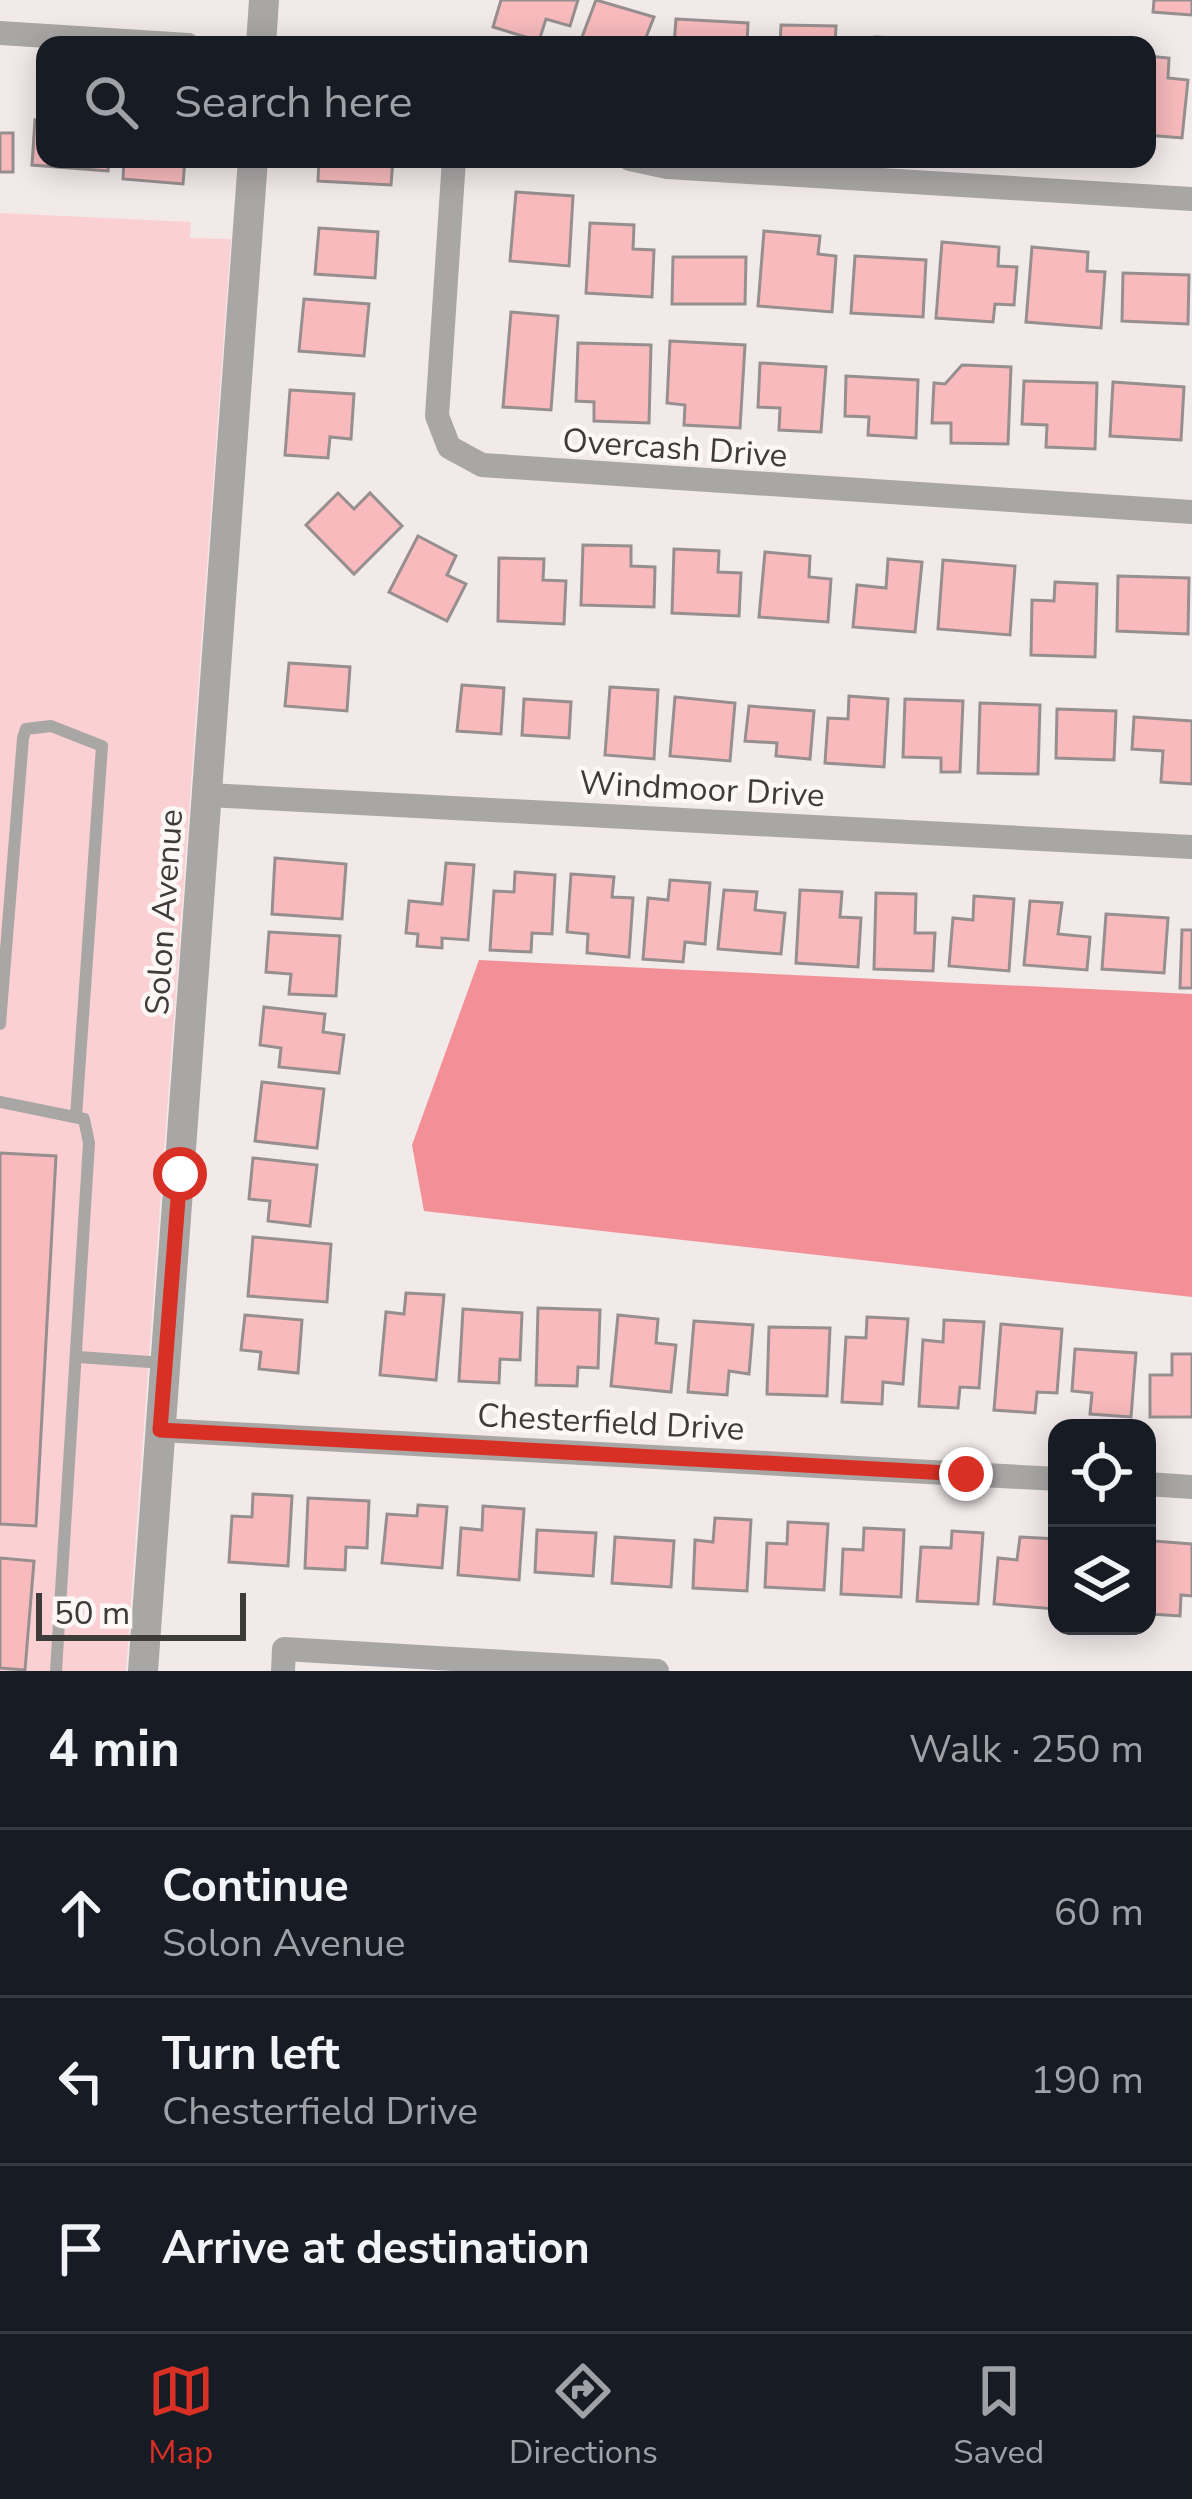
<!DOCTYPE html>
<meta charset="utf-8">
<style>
body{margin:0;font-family:"Nunito Sans",sans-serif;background:#242831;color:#f1f3f6}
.controls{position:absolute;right:36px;bottom:36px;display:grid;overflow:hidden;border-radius:24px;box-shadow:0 6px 30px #0003}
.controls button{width:108px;height:108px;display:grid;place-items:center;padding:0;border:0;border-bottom:3px solid #363941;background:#171b24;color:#f1f3f6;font:60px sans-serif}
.scale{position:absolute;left:36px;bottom:30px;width:210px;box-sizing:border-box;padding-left:12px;border:6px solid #3e3b3b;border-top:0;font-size:33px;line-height:42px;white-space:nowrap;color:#3e3b3b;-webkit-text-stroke:9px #fef7f7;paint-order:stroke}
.stop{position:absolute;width:36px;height:36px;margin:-27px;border:9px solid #d93025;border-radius:50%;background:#fff}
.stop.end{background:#d93025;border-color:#fff;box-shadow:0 3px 12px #0008}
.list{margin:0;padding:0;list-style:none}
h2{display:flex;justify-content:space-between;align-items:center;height:156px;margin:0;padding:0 48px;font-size:51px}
h2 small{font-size:39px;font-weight:400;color:#9ea1a6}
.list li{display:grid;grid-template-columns:78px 1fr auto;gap:36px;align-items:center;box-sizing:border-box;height:168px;padding:0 48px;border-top:3px solid #363941}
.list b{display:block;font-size:45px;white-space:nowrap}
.list p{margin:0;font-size:39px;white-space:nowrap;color:#9ea1a6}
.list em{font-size:39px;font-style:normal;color:#9ea1a6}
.icon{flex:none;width:66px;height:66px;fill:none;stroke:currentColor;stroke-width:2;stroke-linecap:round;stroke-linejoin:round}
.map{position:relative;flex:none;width:1192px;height:1671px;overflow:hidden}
.search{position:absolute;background:#171b24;box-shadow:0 6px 30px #0003;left:36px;right:36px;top:36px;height:132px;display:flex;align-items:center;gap:30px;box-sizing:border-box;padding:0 42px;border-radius:24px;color:#9ea1a6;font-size:45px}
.sheet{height:660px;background:#171b24}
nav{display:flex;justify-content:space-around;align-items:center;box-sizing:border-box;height:168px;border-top:3px solid #363941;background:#171b24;font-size:33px;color:#9ea1a6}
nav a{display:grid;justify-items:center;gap:6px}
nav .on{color:#d93025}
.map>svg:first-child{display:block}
</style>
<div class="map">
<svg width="1192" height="1671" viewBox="0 0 1192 1671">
<rect width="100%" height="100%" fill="#f2e9e9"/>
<path fill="#fbd0d2" d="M0,213L191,222L190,238L231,239L126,1671H0Z"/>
<path fill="#f28f97" d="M479,960L1192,994V1297L424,1211L412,1145Z"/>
<g fill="#f8babd" stroke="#978f8f" stroke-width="3">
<path d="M501,0H578L570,26L546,19L539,41L493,27Z"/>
<path d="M596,0L654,17L643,45H579Z"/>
<path d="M1154,0H1192V15L1153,12Z"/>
<path d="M676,19L748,23L747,45H674Z"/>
<path d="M781,25L836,26L835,45H780Z"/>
<path d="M875,37L919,39L918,45H875Z"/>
<path d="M1147,56L1169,58L1168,78L1188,80L1182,138L1147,135Z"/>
<path d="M35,120L45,121V159H109L108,171L32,165Z"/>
<rect x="0" y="133" width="13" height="39"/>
<path d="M124,159H185L183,184L123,179Z"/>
<path d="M319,159H393L391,185L318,181Z"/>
<path d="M516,192L573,196L569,266L510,261Z"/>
<path d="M590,223L634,225L633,249L654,250L652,297L586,293Z"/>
<path d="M319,228L378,232L375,278L315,274Z"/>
<path d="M764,231L820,236L818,254L836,256L832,312L758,306Z"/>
<path d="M942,242L999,247L998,266L1017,267L1014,305L995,304L993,322L936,318Z"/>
<path d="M1032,247L1088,252L1087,271L1105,272L1101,328L1026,322Z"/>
<path d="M855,256L926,260L923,317L851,313Z"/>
<path d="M673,257H746L745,304H672Z"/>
<path d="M1123,273L1189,275L1188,324L1122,321Z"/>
<path d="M304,299L369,304L364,356L299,351Z"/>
<path d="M511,312L558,316L551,410L503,407Z"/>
<path d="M670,341L745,345L740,428L684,425L685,405L667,403Z"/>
<path d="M578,343L651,345L649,423L594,421V402L576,401Z"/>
<path d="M760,363L826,367L821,432L779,430L780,408L758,407Z"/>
<path d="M962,365L1011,367L1008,444L951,443V423H932L934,383L945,384Z"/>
<path d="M846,376L918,380L916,438L868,435L869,417L845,416Z"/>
<path d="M1024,381L1097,383L1095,449L1046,447L1047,425L1022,424Z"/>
<path d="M1113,382L1184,387L1181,440L1110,436Z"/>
<path d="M290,390L354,394L351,439L330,437L328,458L285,455Z"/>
<path d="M338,493L354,509L370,493L402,526L354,574L306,525Z"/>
<path d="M418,536L456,556L447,575L466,584L447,621L389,592Z"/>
<path d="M583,545L631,546V566L655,567L654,607L581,605Z"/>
<path d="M674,549L719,551L718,572L741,573L739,616L672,613Z"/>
<path d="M765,552L810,556L809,577L831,579L828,622L759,617Z"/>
<path d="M499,558L544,559L543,580L566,581L564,624L498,621Z"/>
<path d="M888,559L922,562L915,632L853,627L857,585L886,588Z"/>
<path d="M943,560L1015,566L1010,635L938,629Z"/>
<path d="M1118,576L1189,578L1188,634L1117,631Z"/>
<path d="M1055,582L1097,584L1095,657L1031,655L1032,600L1054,601Z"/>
<path d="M289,663L350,667L347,711L285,706Z"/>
<path d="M462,685L504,688L501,734L457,731Z"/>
<path d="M610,687L658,690L654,759L605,755Z"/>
<path d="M849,696L888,699L884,767L825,763L828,718L848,719Z"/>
<path d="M675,697L735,703L730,761L670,756Z"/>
<path d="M524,699L571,702L569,738L522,735Z"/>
<path d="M905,699L963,701L960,772H941V758L903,757Z"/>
<path d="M980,703L1040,705L1038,774L978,773Z"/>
<path d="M749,706L814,711L810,759L776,756L777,743L745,741Z"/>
<path d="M1057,709L1116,711L1114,760L1056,758Z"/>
<path d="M1134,717L1192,721V784L1161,782L1163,751L1132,749Z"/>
<path d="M275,858L346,864L342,919L272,914Z"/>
<path d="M446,863L474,865L468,940L442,938V948L417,946L418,934L406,933L409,901L442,904Z"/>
<path d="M515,872L555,875L552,934L532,933L531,952L490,950L494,891L514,892Z"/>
<path d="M571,874L614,877L612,897L633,898L629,957L587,953L588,934L567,932Z"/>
<path d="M670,880L710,883L705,944L685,942L683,962L643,959L648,898L668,900Z"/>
<path d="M724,890L757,892L755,910L785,913L781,954L718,949Z"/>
<path d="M800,890L842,892L840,917L861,918L858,967L796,963Z"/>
<path d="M876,893L916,894L915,933H935L933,971L874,969Z"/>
<path d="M974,896L1014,899L1009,971L949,966L953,918L973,920Z"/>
<path d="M1030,901L1062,903L1058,934L1090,937L1087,970L1024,965Z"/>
<path d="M1106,914L1168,918L1164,973L1102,969Z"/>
<path d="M1182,930H1192V988H1180Z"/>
<path d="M269,932L340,936L336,996L289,994L291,974L266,972Z"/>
<path d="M264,1007L325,1014L323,1032L344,1035L339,1073L279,1067L281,1048L260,1045Z"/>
<path d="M262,1082L324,1089L317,1148L255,1141Z"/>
<path d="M0,1153L56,1156L36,1526L0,1524Z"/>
<path d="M253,1158L317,1165L310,1226L268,1221L270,1201L249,1199Z"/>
<path d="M253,1237L331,1244L327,1302L248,1296Z"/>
<path d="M406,1293L444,1295L436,1380L380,1375L386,1312L404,1314Z"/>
<path d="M538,1308L600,1310L598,1368L578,1367L577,1386L536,1385Z"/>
<path d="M463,1309L522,1313L520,1360L500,1359L499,1383L459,1381Z"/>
<path d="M245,1315L302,1320L298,1373L259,1369L261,1352L241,1350Z"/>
<path d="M618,1315L658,1319L656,1343L676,1345L671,1392L611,1386Z"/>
<path d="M867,1317L908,1319L903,1384L883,1382L882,1404L842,1402L846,1337L866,1338Z"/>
<path d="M944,1320L984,1322L979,1388L960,1387L958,1408L919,1406L923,1340L943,1342Z"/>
<path d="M694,1321L753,1325L749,1374L729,1371L727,1395L688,1392Z"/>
<path d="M1001,1324L1062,1329L1057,1393L1037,1392L1035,1413L994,1410Z"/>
<path d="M769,1327L830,1328L827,1396L767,1394Z"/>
<path d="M1075,1349L1136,1353L1131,1417L1090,1414L1092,1393L1072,1391Z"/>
<path d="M1172,1354H1192V1417H1150V1375H1172Z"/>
<path d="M253,1494L292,1496L288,1566L229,1562L232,1516L252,1517Z"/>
<path d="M308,1498L369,1501L367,1548L346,1547L345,1570L305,1568Z"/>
<path d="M418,1505L447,1507L442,1568L382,1563L387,1514L417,1516Z"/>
<path d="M483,1506L524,1509L519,1580L458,1575L461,1528L482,1530Z"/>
<path d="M715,1518L751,1520L747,1591L693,1588L695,1540L713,1542Z"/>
<path d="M788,1522L828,1524L824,1590L765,1587L767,1543L787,1544Z"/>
<path d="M864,1528L904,1530L901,1597L841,1594L843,1549L863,1550Z"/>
<path d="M537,1530L596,1533L593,1576L535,1572Z"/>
<path d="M952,1531L983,1533L978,1604L917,1601L921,1547L951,1548Z"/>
<path d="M615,1537L674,1541L671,1587L612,1583Z"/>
<path d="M1020,1537L1057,1539L1055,1609L994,1604L998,1558L1017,1560Z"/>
<path d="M1154,1541L1192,1544V1596L1181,1595L1180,1616L1151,1614Z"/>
<path d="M0,1558L34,1561L25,1670L0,1668Z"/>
</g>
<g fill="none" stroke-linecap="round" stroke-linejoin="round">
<g stroke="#a9a6a6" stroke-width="12">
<path d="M0,1024L23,738L26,729L51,726L102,746L76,1116"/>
<path d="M0,1102L84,1119L89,1143L56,1671"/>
<path d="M78,1357L164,1363"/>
</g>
<g stroke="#a9a6a6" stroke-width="24">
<path d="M0,33L188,45"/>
<path d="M454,159L437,416L449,447L482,465L1192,512"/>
<path d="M630,159L667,167L1192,199"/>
<path d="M208,795L1192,847"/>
<path d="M160,1430L1057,1479"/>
<path d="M1147,1484L1192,1487"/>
<path d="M283,1671L284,1649L657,1671"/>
</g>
<g stroke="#a9a6a6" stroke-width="30">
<path d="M261,45L264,0"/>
<path d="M143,1671L253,159"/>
</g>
</g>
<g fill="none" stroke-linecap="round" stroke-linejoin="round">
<path stroke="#d93025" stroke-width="15" d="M180,1174L160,1430L966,1474"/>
</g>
<g text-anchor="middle" stroke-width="9" stroke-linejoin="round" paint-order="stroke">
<g font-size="33" fill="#3e3b3b" stroke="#fef7f7">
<text transform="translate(675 447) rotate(4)" y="12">Overcash Drive</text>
<text transform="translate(702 788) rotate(3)" y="12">Windmoor Drive</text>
<text transform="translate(163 912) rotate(-86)" y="12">Solon Avenue</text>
<text transform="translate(611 1421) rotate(3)" y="12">Chesterfield Drive</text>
</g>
</g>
</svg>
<div class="controls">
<button><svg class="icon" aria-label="locate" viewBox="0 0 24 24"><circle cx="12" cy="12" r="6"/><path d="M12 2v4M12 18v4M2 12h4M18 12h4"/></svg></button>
<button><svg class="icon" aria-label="layers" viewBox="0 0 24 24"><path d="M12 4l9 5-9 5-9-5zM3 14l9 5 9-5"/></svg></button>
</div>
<div class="scale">50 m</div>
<div class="stop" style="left:180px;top:1174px"></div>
<div class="stop end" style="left:966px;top:1474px"></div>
<div class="search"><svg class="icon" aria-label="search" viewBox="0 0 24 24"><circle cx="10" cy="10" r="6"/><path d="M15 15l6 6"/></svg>Search here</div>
</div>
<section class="sheet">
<h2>4 min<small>Walk · 250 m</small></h2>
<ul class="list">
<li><svg class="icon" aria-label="ahead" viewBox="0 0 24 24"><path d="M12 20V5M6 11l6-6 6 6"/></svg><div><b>Continue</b><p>Solon Avenue</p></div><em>60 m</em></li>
<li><svg class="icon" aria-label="left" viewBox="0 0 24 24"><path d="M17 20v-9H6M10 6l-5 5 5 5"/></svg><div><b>Turn left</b><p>Chesterfield Drive</p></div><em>190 m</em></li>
<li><svg class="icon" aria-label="arrive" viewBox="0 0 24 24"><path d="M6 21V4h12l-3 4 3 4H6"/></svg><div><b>Arrive at destination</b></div></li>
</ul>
</section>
<nav>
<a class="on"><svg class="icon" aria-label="map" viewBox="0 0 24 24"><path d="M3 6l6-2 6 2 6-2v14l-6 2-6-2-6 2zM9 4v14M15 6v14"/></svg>Map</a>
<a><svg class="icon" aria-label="directions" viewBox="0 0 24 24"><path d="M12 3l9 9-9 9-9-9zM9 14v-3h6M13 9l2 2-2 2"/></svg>Directions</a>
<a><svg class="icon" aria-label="saved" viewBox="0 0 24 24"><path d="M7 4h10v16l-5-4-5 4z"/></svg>Saved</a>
</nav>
